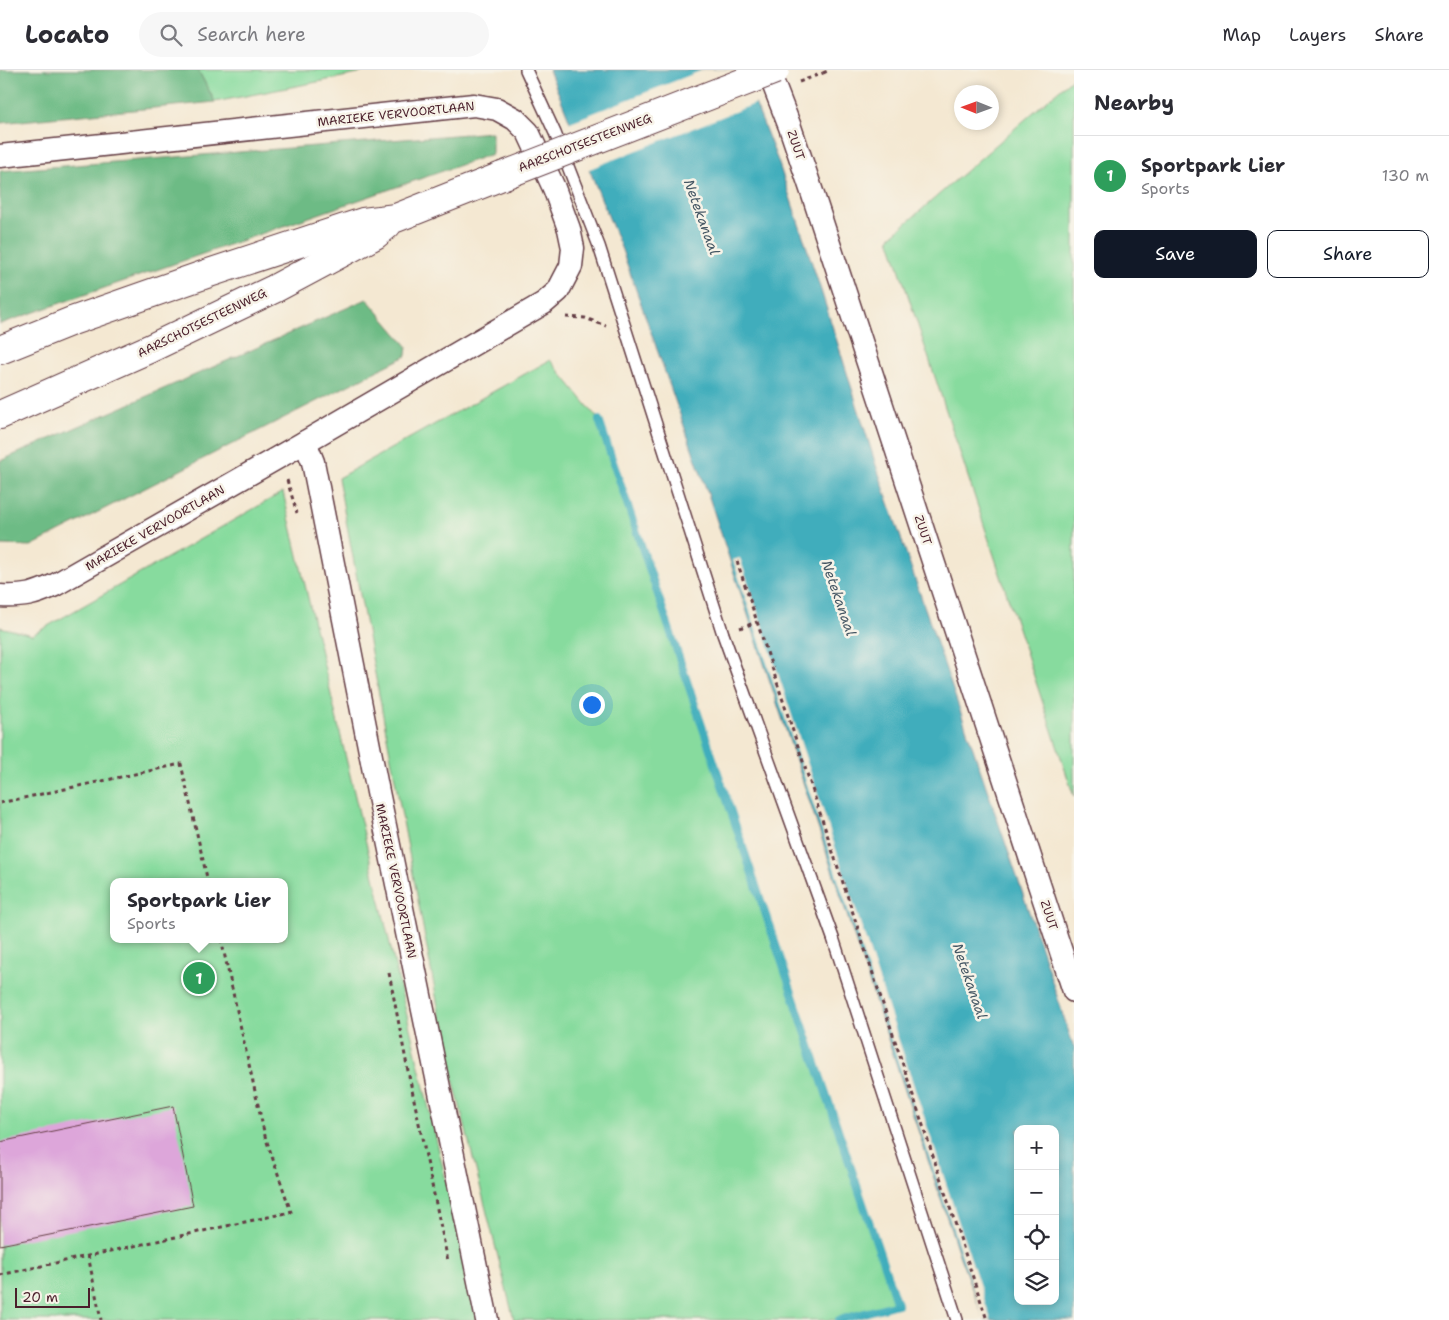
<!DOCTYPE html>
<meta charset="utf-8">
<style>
body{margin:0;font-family:"Shantell Sans",sans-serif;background:#f7f7f7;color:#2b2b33}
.controls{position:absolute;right:15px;bottom:15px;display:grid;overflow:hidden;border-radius:10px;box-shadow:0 2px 8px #0003}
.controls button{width:45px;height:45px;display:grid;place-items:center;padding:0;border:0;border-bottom:1px solid #e1e1e2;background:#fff;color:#2b2b33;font:25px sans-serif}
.compass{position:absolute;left:954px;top:15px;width:45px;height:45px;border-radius:50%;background:#fff;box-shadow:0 2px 8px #0003;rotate:271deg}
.scale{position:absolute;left:15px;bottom:12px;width:75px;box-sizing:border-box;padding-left:5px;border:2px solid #4a1f2b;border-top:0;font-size:14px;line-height:18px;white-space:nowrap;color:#4a1f2b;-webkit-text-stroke:4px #f7f3e8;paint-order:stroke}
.you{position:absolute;left:591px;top:634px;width:18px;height:18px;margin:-12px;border:4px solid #fff;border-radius:50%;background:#1a73e8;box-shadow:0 0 0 8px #1a73e833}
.badge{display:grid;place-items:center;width:32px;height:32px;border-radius:50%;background:#111827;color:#fff;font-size:16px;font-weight:700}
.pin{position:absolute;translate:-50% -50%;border:2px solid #fff;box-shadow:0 1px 5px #0006}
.popup{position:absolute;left:110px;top:808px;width:178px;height:65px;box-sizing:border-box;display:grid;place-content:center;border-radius:10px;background:#fff;filter:drop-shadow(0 1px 4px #0005);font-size:16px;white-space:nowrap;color:#7c7c81}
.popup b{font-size:19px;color:#2b2b33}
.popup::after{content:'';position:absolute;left:50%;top:100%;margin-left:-10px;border:10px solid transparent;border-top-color:#fff}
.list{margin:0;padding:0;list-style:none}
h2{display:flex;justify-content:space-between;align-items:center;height:65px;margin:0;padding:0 20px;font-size:21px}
h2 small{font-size:16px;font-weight:400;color:#7c7c81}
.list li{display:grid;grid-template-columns:32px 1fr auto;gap:15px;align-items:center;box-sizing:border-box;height:80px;padding:0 20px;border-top:1px solid #e1e1e2}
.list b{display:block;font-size:19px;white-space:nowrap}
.list p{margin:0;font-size:16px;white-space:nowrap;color:#7c7c81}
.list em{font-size:16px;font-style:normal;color:#7c7c81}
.actions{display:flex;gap:10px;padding:15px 20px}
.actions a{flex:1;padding:11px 0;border:1px solid #111827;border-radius:10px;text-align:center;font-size:18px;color:#111827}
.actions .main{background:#111827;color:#fff}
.icon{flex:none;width:28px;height:28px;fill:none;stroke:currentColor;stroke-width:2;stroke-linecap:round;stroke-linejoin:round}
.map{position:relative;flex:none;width:1074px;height:1250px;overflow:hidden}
header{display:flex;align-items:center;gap:30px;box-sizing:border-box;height:70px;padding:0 25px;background:#fff;border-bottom:1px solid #e1e1e2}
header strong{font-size:24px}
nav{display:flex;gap:28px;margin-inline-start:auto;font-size:18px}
.search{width:350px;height:45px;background:#f7f7f7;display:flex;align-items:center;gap:12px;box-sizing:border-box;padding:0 18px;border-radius:28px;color:#7c7c81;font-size:19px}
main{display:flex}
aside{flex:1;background:#fff}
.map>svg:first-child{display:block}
</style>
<header>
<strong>Locato</strong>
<div class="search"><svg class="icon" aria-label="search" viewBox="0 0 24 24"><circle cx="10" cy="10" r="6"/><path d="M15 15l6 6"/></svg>Search here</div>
<nav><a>Map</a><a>Layers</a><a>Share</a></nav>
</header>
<main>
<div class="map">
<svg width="1074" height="1250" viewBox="0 0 1074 1250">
<rect width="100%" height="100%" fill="#f7f3e8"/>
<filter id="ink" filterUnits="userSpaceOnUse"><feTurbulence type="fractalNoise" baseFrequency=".02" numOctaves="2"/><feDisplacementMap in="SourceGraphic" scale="10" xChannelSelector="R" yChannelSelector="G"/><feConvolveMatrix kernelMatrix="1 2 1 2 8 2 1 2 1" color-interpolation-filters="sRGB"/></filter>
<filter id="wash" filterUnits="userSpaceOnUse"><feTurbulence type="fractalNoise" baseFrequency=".0096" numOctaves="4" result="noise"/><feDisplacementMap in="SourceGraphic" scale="20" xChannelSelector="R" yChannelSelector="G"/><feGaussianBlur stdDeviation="1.12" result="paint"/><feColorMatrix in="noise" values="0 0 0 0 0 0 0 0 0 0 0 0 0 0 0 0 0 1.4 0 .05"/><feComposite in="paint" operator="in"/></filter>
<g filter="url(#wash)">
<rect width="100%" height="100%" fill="#f4e8d2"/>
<g fill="#87db9e" stroke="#687d64" fill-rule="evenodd">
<path d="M198,0H366L358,4L215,32Z"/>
<path d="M1074,7V727L889,168Z"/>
<path d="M550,290L599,350L897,1234L839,1250H514L448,989L338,408Z"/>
<path d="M283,422L479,1250H0V557L32,565ZM114,812H284V869H114Z"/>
</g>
<g fill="#6dbb85" stroke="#5c6d58">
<path d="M0,0H198L215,32L0,53Z"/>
<path d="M492,62V84L0,254V101Z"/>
<path d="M367,229L407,276L406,286L31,476L0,475V391Z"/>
</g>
<path fill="#3fadbc" stroke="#446674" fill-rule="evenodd" d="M549,0H742L778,91L819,214L876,395L1038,868L1074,978V1250H984L960,1187L708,424L622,180ZM1018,1059H1055V1231H1018Z"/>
<g fill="#f4e8d2">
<path d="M703,0H744L757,33L587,100L568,53Z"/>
<path d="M740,488L991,1250H983L733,490Z"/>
</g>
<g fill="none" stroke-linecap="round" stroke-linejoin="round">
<path stroke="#3fadbc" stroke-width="8" d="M599,350L897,1234L839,1250"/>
</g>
<g id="blocks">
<path fill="#dda6da" d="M173,1036L193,1136L0,1175V1072Z"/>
</g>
</g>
<g filter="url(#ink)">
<use href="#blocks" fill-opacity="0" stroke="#643d44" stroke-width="1"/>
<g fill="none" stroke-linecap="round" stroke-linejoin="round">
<g stroke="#643d44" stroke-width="14">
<path id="lane" d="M526,0L555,63L599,176L723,564L833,868L957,1250"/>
</g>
<g stroke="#643d44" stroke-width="25">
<g id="street">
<path d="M768,0L790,57L812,122L1074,921"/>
<path d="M0,86L474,35L497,39L515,49L528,62L554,118L569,159L573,178L571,196L558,221L544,233L305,372L55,515C33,525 24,527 0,526"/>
<path d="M305,372L313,392L378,722L487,1250"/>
</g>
</g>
<g stroke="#643d44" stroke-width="30">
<g id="primary">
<path d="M0,280L72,251L209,203L363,152L396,148L502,106"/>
<path d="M0,345L149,279L274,219L375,165L387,155"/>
</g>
</g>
<g stroke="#643d44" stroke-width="3" stroke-dasharray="4 4" stroke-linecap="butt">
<path d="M823,3L830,0"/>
<path d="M566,247L585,248L606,256"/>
<path d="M287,410L297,443"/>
<path d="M737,491L987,1250"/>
<path d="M740,558L757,552"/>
<path d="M0,733L181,694L208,812"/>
<path d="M389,903L408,1001L448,1191"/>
<path d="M88,1185L101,1250"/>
<path d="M0,1205L291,1142L265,1066L221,869"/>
</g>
<use href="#lane" stroke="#fff" stroke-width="11"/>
<use href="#street" stroke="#fff" stroke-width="22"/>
<use href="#primary" stroke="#fff" stroke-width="28"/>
<g stroke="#643d44" stroke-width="30" stroke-linecap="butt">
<path id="primary-bridge" d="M502,106L775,0"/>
</g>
<path stroke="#643d44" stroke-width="3" stroke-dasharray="4 4" stroke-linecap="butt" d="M799,12L823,3"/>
<use href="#primary-bridge" stroke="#fff" stroke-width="28"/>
</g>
</g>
<g text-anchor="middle" stroke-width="5" stroke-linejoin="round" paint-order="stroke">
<g font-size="12" fill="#4a1f2b" stroke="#f7f3e8">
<text transform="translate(396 44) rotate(-6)" y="4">MARIEKE VERVOORTLAAN</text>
<text transform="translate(585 73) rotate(-21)" y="4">AARSCHOTSESTEENWEG</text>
<text transform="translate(796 75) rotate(71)" y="4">ZUUT</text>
<text transform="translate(202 253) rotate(-26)" y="4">AARSCHOTSESTEENWEG</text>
<text transform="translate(155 458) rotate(-30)" y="4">MARIEKE VERVOORTLAAN</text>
<text transform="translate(923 460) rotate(72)" y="4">ZUUT</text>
<text transform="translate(396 811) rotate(78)" y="4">MARIEKE VERVOORTLAAN</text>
<text transform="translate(1049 845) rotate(72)" y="4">ZUUT</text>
</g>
<g font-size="14" font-style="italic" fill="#465865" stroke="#f7f3e8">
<text transform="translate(702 147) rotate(70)" y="5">Netekanaal</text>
<text transform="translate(839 528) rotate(71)" y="5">Netekanaal</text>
<text transform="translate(970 911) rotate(71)" y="5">Netekanaal</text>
</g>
</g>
</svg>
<div class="controls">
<button>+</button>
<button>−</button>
<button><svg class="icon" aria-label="locate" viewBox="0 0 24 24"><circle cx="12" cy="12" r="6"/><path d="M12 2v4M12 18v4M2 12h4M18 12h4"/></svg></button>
<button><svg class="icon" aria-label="layers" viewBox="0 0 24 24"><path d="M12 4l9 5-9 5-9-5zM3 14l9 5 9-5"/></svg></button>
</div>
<svg class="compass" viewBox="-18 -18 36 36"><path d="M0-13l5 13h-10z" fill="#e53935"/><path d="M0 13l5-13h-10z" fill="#7c7c81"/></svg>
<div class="scale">20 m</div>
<div class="you"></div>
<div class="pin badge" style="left:199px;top:908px;background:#2e9e5b">1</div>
<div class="popup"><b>Sportpark Lier</b>Sports</div>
</div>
<aside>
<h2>Nearby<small></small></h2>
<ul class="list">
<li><span class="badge" style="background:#2e9e5b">1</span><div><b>Sportpark Lier</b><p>Sports</p></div><em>130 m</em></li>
</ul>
<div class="actions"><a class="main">Save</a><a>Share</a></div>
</aside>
</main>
